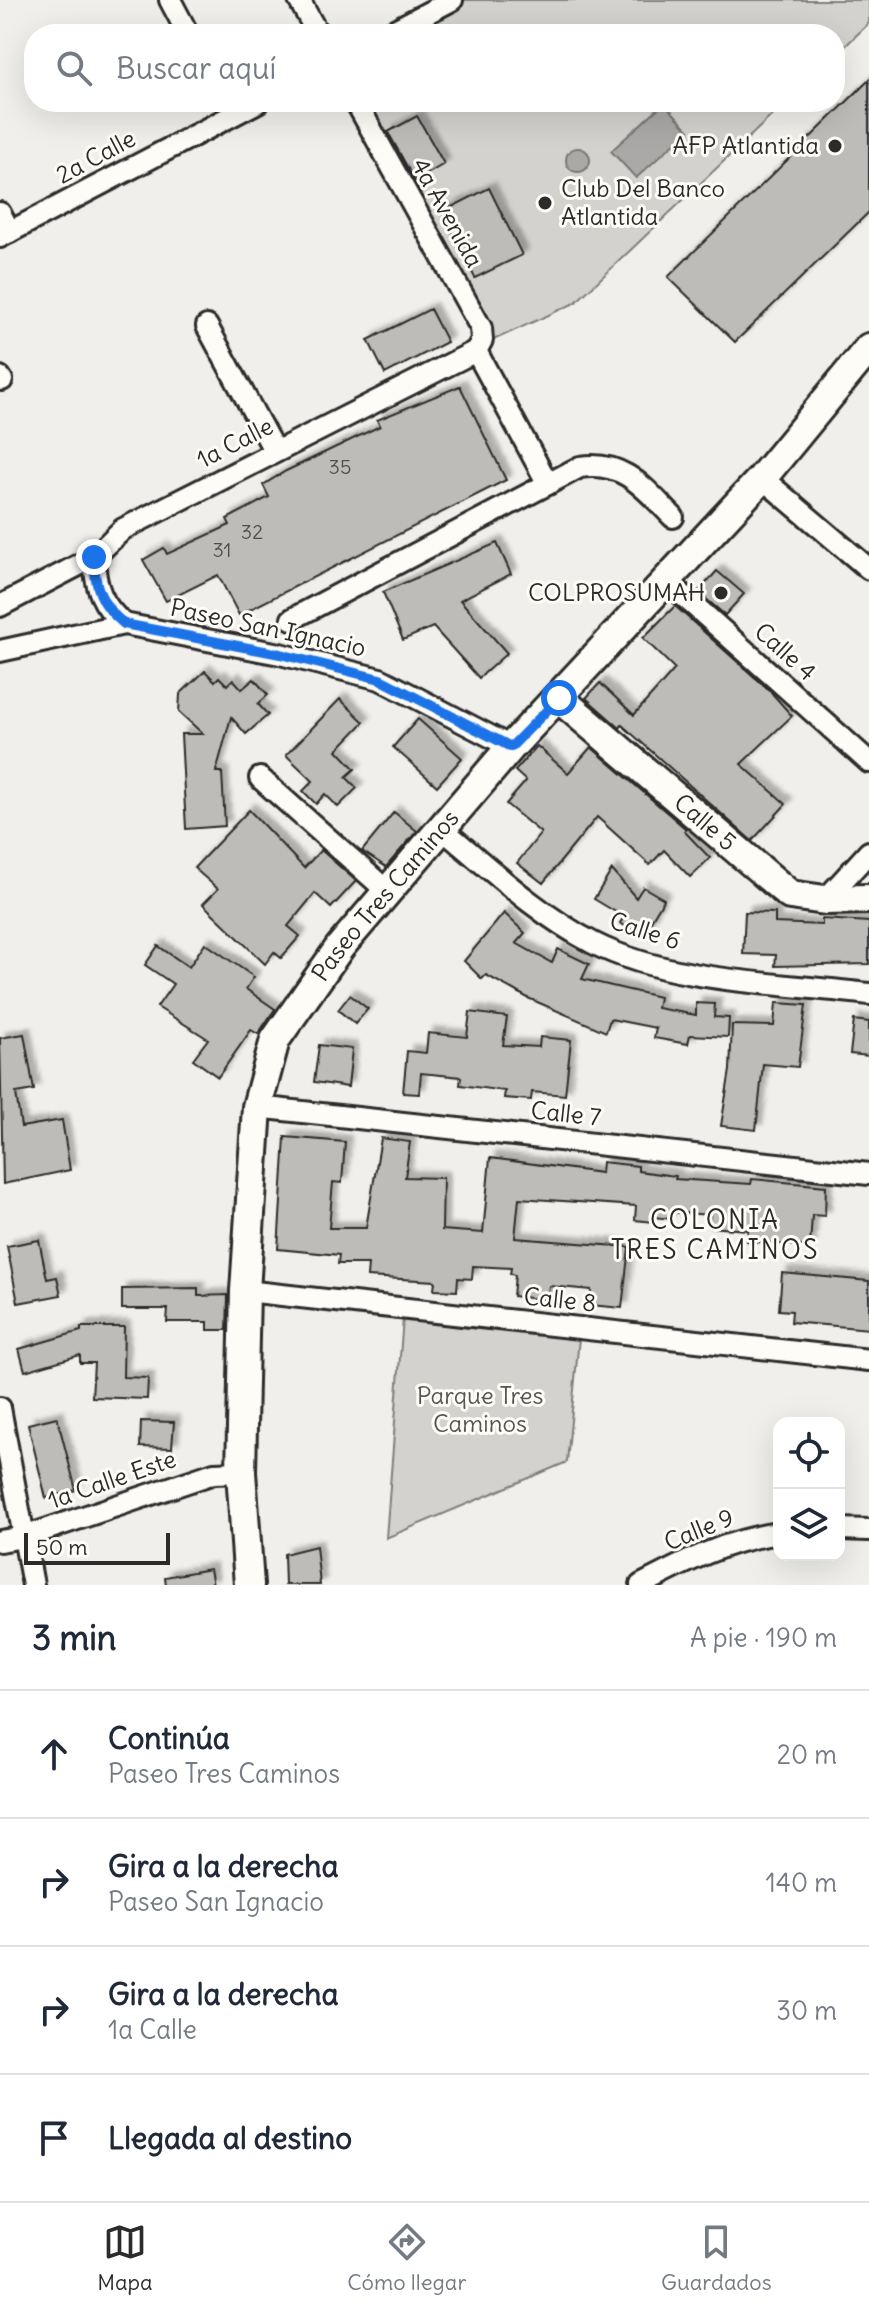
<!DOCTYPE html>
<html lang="es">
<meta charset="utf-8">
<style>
body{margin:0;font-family:Delius,sans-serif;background:#f6f6f7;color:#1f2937}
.controls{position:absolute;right:24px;bottom:24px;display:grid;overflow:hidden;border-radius:16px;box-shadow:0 8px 32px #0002}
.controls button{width:72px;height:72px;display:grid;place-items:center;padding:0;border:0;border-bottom:2px solid #e0e1e3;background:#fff;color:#1f2937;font:40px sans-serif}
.scale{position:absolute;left:24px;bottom:20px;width:146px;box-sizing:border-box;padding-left:8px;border:4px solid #2b2b2b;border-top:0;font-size:22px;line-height:28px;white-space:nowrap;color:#2b2b2b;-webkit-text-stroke:6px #fdfcf7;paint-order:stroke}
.stop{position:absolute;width:24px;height:24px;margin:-18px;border:6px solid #1a73e8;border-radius:50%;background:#fff}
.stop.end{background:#1a73e8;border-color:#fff;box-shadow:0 2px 8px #0008}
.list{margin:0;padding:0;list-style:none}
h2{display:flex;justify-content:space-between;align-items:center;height:104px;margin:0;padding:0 32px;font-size:34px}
h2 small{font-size:26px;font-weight:400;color:#747a83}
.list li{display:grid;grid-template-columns:52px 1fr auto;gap:24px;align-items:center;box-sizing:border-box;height:128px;padding:0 32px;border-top:2px solid #e0e1e3}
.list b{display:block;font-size:30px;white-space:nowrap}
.list p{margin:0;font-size:26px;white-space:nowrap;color:#747a83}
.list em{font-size:26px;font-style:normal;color:#747a83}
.icon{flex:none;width:44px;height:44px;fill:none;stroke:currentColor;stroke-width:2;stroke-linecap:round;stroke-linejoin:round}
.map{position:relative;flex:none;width:869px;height:1585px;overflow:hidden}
.search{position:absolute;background:#fff;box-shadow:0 8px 32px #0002;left:24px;right:24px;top:24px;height:88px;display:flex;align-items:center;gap:20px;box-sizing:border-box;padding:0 28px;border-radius:32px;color:#747a83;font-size:30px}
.sheet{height:616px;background:#fff}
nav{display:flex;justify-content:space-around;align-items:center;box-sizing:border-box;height:112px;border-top:2px solid #e0e1e3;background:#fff;font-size:22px;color:#747a83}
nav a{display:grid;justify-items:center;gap:4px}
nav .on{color:#2b2b2b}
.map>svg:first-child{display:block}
</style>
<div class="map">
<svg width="869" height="1585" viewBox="0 0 869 1585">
<defs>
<filter id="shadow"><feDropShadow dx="6" dy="-6" stdDeviation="2" flood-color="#0004"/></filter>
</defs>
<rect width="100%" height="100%" fill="#f0efeb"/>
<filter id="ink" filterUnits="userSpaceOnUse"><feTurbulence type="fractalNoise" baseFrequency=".0125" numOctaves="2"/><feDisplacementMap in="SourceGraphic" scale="16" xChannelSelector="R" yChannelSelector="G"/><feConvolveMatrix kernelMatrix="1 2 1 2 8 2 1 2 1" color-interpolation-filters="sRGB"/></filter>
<g filter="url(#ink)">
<g fill="#d3d2cf" stroke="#7f7e7d" stroke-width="2">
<path d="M463,0H869V23L835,56V34H399Z"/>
<path d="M355,102H786L575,303L478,347L476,330Z"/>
<path d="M403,1318L579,1338L567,1462L386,1538Z"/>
</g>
<g fill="#aaa9a7" stroke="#777775" stroke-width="2">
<path d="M664,103L689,130L636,178L611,151Z"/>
<circle cx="578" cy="160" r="12"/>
</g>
<g fill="#bdbcb8" stroke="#2b2b2b" stroke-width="2" filter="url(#shadow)">
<path d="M869,80V212L735,342L668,277Z"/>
<path d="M417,116L444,164L415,181L388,132Z"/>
<path d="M489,188L522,255L475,278L442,212Z"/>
<path d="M430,309L447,342L385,374L368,340Z"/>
<path d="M460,386L506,480L239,615L218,575L166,601L143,560L164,548L167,554L230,525L227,519L269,497L263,485L286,471L380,426L377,420Z"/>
<path d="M497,543L511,574L460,600L507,653L479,678L433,627L403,640L383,592Z"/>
<path d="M717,571L744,594L725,615L698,592Z"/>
<path d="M675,606L770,691L792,716L741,764L786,804L752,841L622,725L620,728L586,698L600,683L634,715L675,669L643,638Z"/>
<path d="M205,671L215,681L219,677L227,685L233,679L242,689L254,679L268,695L258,704L268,715L246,734L231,717L216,772H222L225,826L186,829L181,734H203L179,712L180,694Z"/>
<path d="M340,699L364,722L337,750L355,769L346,777L357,788L338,807L325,794L316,804L303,791L313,781L286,755Z"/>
<path d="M418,719L462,758L437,786L393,747Z"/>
<path d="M537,746L568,773L591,747L686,829L684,831L710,858L690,877L664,850L650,865L597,817L543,883L517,863L541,833L506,804L526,781L515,771Z"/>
<path d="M249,810L304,868L321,850L356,881L331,908L315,893L288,926L300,936L281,958L274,952L265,964L203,904L218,889L194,868Z"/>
<path d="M394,812L417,831L386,867L362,851Z"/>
<path d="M612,870L636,898L643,887L664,899L642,936L620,923L624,917L594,899Z"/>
<path d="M745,912L775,913V923L822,925V919L869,922V964L775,966L776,955L743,954Z"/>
<path d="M504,913L525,933L516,943L552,963L558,949L589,964L582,979L659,997L657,1008L696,1015V1003L715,1004L714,1017L729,1018L728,1037L690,1035L688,1044L654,1038L656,1028L610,1019L606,1032L528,998L486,975L482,979L464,961Z"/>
<path d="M205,943L254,977L246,989L275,1009L258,1034L251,1030L218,1077L193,1059L208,1039L157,1007L173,984L145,965L158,946L189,967Z"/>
<path d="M350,995L368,1009L355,1024L338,1010Z"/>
<path d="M776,1003L806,1005L798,1067L763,1064L756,1130L721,1126L730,1070L732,1025L774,1026Z"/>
<path d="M470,1012L507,1017L503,1045L539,1047L540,1037L571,1040L565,1095L532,1092L531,1100L504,1098L505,1091L460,1085L461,1077L421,1073L419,1094L403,1093L407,1051L426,1053L428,1033L467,1037Z"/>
<path d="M854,1020L869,1022V1056L850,1054Z"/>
<path d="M24,1034L34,1090L16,1093L21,1127L62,1120L70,1170L3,1184L0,1038Z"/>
<path d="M319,1045L352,1049L348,1087L314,1082Z"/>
<path d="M285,1137L345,1142L342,1183L333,1182L329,1228H366L381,1138L410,1142L405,1177L443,1178L442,1230L483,1233L490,1158L601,1173L602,1162L638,1166V1171L676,1176L675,1179L751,1184L752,1179L826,1186L825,1216L812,1215L810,1247L747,1241L748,1230L708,1227L710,1215L672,1212L671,1219L654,1217V1222L635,1220L636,1206L519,1198L515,1238L629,1247L622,1308L590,1305L591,1290L549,1286L547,1300L513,1296L515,1275L510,1274L511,1268L473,1266L472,1279L458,1278L457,1291L434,1290L435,1281L367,1277L368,1264H338L339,1255L278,1249Z"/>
<path d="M39,1240L47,1279L57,1277L61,1295L18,1303L7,1246Z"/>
<path d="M782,1273L869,1281V1329L791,1322L792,1311L779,1310Z"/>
<path d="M198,1288V1296L228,1295L227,1330H208V1322H167L168,1309H122V1289Z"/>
<path d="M81,1327H124L123,1377L148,1378L147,1399L92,1397L94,1363H80V1355L25,1371L19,1349L81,1331Z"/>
<path d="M57,1417L76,1490L46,1498L28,1424Z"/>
<path d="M141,1421L174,1422L172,1448L140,1447Z"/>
<path d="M316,1546L320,1585H285L284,1554Z"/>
<path d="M210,1569L213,1585H166L165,1577Z"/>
</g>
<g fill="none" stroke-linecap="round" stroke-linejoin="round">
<g stroke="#2b2b2b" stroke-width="26">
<g id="street">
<path d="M170,0L188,34"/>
<path d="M299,0L318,34"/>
<path d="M387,34L452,0"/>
<path d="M356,102L481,328L482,340L476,351"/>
<path d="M0,213L10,232"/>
<path d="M0,237L258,102"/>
<path d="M207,326L275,452"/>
<path d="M476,351L548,484"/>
<path d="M0,377L2,380"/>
<path d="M762,478L869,569"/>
<path d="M667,581L869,762"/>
<path d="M0,606L94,557"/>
<path d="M292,619L580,467C624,460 645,489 673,517"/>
<path d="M124,624C101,605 95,586 94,557L123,529L476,351"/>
<path d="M0,651L124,624L280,654L380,679L511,747"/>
<path d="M260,778L387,891"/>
<path d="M441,828C489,868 537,914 593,943C671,983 782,983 869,994"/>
<path d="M825,900L869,852"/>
<path d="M257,1107L869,1174"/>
<path d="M245,1291L869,1360"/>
<path d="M0,1408L33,1585"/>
<path d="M839,1529L869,1530"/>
<path d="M0,1541L24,1537L214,1473L241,1472"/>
<path d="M641,1585C687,1561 727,1540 779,1533"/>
</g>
</g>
<g stroke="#2b2b2b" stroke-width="34">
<g id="secondary">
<path id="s1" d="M559,698L790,895L825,900L869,899"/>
<path id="s2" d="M249,1585L241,1472L245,1291L257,1107L275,1040L340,947L511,747L762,478L869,348"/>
</g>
</g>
<use href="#street" stroke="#fdfcf7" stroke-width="20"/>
<use href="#secondary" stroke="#fdfcf7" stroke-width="28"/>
</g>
</g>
<g fill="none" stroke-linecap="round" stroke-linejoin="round" filter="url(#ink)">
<path stroke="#1a73e8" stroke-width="10" d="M94,557C94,586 101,605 124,624L280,654L380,679L511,747L559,698"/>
</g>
<g fill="#2b2b2b" stroke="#fdfcf7" stroke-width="3">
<circle cx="835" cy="146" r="8"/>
<circle cx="545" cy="203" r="8"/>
<circle cx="721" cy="593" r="8"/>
</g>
<g text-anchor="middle" stroke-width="6" stroke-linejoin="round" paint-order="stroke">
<g font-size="20" fill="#504f4e">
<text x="340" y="474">35</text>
<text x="252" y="539">32</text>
<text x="222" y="557">31</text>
</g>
<g font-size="24" fill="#2b2b2b" stroke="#fdfcf7" text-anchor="end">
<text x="819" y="154">AFP Atlantida</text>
<text x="561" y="197" text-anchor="start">Club Del Banco<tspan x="561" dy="28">Atlantida</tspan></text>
<text x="705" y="601">COLPROSUMAH</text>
</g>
<g font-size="24" fill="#2b2b2b" stroke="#fdfcf7">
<text transform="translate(96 157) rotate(-28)" y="8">2a Calle</text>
<text transform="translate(447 213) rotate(61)" y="8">4a Avenida</text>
<text transform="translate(235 443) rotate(-27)" y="8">1a Calle</text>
<text transform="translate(268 628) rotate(12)" y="8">Paseo San Ignacio</text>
<text transform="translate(785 652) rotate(42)" y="8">Calle 4</text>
<text dy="8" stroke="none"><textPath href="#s1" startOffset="192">Calle 5</textPath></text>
<text dy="8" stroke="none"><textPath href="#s2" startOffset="730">Paseo Tres Caminos</textPath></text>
<text transform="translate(645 931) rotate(18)" y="8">Calle 6</text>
<text transform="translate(566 1114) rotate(6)" y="8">Calle 7</text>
<text transform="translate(560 1300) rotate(6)" y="8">Calle 8</text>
<text transform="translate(112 1480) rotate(-19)" y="8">1a Calle Este</text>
<text transform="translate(699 1530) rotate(-22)" y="8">Calle 9</text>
</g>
<g font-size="24" fill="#555554" stroke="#fdfcf7">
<text x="480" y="1404">Parque Tres<tspan x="480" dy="28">Caminos</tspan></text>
</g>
<g font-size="26" letter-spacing="2" fill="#2b2b2b" stroke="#fdfcf7">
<text x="715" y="1229">COLONIA<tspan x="715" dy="30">TRES CAMINOS</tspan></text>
</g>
</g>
</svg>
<div class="controls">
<button><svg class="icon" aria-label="locate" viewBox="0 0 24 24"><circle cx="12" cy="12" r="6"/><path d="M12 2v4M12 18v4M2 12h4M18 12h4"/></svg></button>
<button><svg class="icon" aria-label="layers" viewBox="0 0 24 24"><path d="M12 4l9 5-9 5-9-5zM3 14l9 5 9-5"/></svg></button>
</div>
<div class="scale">50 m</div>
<div class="stop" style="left:559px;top:698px"></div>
<div class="stop end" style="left:94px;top:557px"></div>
<div class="search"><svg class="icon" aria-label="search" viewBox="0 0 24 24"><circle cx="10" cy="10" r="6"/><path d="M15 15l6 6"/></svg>Buscar aquí</div>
</div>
<section class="sheet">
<h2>3 min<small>A pie · 190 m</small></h2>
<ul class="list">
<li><svg class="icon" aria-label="ahead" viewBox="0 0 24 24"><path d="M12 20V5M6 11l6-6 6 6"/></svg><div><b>Continúa</b><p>Paseo Tres Caminos</p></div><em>20 m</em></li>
<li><svg class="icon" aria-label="right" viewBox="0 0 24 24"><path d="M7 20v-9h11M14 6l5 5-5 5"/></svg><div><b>Gira a la derecha</b><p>Paseo San Ignacio</p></div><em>140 m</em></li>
<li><svg class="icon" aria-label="right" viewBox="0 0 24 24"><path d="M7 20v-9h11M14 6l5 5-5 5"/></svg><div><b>Gira a la derecha</b><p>1a Calle</p></div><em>30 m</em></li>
<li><svg class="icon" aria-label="arrive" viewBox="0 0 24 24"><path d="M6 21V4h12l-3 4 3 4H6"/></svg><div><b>Llegada al destino</b></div></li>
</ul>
</section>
<nav>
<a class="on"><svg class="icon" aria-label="map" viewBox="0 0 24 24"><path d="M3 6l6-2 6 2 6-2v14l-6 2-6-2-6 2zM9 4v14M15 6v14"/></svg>Mapa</a>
<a><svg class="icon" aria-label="directions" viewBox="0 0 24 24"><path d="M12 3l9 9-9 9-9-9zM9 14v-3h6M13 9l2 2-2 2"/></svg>Cómo llegar</a>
<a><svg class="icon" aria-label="saved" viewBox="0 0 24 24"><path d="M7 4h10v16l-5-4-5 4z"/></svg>Guardados</a>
</nav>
